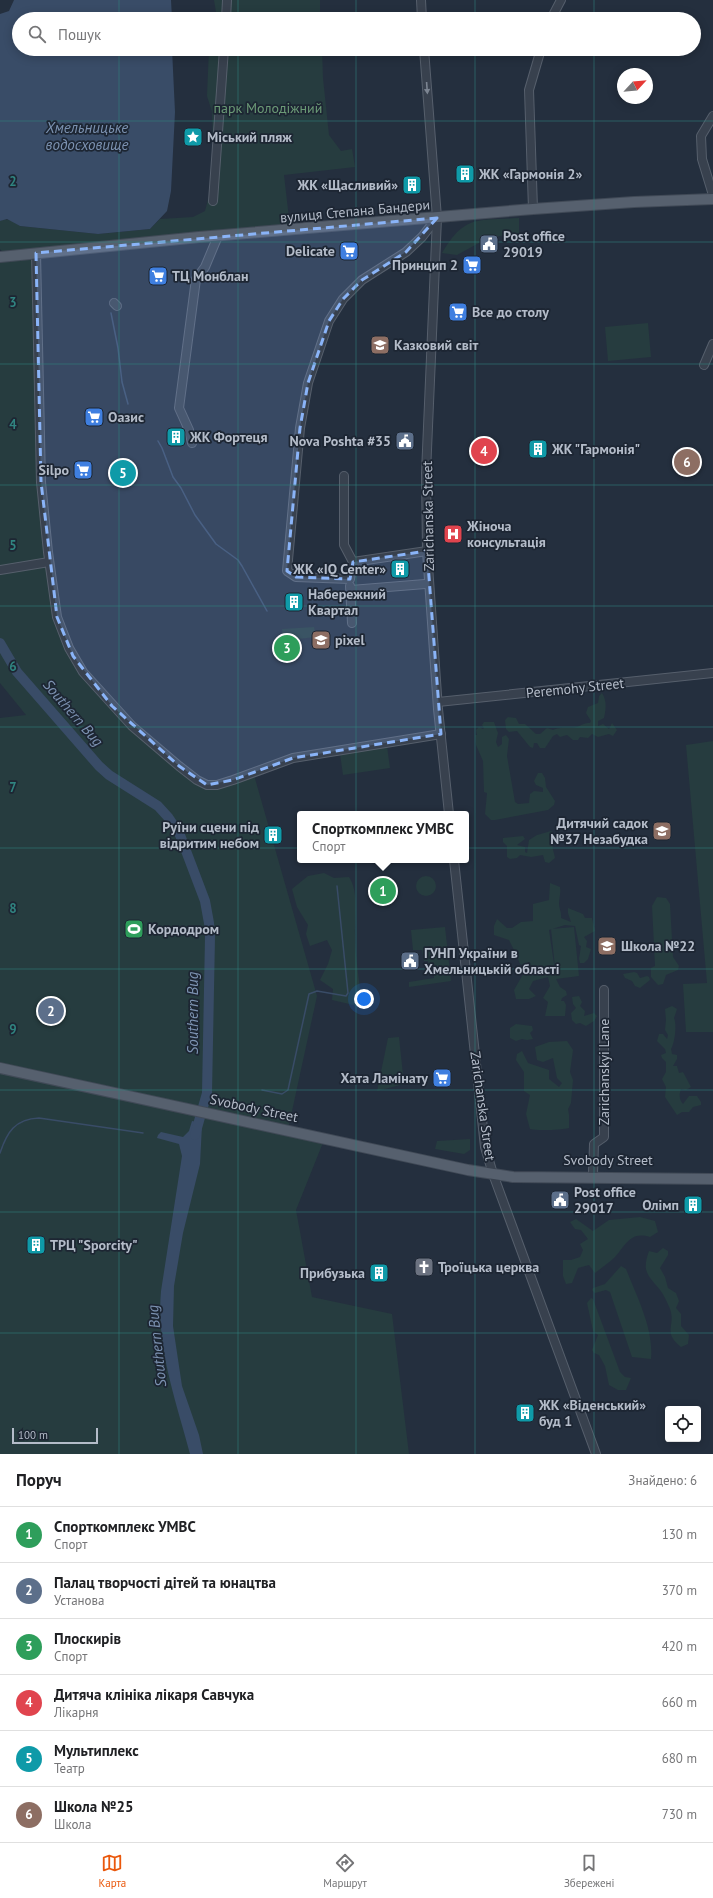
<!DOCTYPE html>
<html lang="uk">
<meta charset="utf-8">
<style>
body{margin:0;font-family:"PT Sans",sans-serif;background:#f6f6f6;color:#202124}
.controls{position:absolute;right:12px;bottom:12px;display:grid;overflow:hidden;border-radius:4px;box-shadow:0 2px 10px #0003}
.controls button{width:36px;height:36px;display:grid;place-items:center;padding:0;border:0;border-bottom:1px solid #e0e0e0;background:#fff;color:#202124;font:20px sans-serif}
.compass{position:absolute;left:617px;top:68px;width:36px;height:36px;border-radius:50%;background:#fff;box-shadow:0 2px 10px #0003;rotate:64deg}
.scale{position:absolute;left:12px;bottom:10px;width:86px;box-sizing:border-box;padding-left:4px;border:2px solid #b4bcc9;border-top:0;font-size:11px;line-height:14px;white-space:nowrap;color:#b4bcc9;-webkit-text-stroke:3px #1d2633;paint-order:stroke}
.you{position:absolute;left:364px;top:999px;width:14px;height:14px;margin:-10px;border:3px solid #fff;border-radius:50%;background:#1a73e8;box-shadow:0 0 0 6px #1a73e833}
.badge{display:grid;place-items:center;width:26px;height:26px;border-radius:50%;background:#ea580c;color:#fff;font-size:13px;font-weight:700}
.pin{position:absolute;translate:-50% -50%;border:2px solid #fff;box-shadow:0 1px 4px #0006}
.popup{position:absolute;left:297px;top:811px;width:172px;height:52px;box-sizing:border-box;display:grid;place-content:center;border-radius:4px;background:#fff;filter:drop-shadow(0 1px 3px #0005);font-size:13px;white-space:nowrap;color:#757577}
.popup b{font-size:15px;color:#202124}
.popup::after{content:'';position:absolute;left:50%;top:100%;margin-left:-8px;border:8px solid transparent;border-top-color:#fff}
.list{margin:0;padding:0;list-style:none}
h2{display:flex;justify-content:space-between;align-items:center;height:52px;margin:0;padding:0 16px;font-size:17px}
h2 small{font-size:13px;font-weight:400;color:#757577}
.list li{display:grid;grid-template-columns:26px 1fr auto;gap:12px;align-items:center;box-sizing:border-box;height:56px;padding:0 16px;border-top:1px solid #e0e0e0}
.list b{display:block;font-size:15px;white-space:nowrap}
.list p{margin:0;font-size:13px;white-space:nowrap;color:#757577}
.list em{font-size:13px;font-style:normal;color:#757577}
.icon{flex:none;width:22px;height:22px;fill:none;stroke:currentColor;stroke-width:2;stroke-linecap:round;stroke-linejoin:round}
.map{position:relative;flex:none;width:713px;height:1454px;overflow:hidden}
.search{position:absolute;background:#fff;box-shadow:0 2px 10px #0003;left:12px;right:12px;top:12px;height:44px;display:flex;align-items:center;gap:10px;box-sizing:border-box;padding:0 14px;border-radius:22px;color:#757577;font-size:15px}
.sheet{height:388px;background:#fff}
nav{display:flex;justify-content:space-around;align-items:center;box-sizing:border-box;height:56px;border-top:1px solid #e0e0e0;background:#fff;font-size:11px;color:#757577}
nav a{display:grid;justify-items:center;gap:2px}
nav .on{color:#ea580c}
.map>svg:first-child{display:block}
</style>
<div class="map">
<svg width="713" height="1454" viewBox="0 0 713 1454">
<rect width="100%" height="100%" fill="#242f3e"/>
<g fill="#263c3f">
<path d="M214,0H320V19H215L216,12Z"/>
<path d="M209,49H322L323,78L329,135L341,151L352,149L355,167L284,175L290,227L4,254L0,249V221C8,217 13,222 20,226L98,234L150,229L160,219L193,217L205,211L210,192L213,143L212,112L207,96Z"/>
<path d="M519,218V233L488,238L457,255L442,253C465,214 478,221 519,218Z"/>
<path d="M33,256L46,560L0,568V260Z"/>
<path d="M648,323L651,357L608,361L605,327Z"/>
<path d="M47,564L66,649L120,718L203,786L254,775L317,996L289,1125L232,1115L0,1066V718L26,715L0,683V573Z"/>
<path d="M314,627L316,637L289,640L291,657L285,658L282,629Z"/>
<path d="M602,693C607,700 606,710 604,718L598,721V726L603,724L609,729L612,723L617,730L613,736L609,734L598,737L592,734L588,738L580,737L578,740H573L567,735L560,737L557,734L553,736L545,748H540L537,743H534L533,748L530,747L517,731L509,732L506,729L505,720L508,717L516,718L519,724H525L536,734H540L547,728L553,730C561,726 569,729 577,727C582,725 584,723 590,723L591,721L586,713L588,707L598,703L599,696Z"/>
<path d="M484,722H494L498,733L496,742L498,747L502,744V737L506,735L509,739L507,756L515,802L518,804L529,803L530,794L534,791L543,792V788L536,785L534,781L538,773H542L545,778L546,787L555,801L554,805L548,810L495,820H491L485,814L487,793L484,792L483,761L476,745L475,735H477L476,730L479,727L483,729L484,728L482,725Z"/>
<path d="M713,741V1032H686L683,984L707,983L686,745Z"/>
<path d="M387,746L390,768L343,775L340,754Z"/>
<path d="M551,831L557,837C550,845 553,848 555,858L549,863L545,862L543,855L531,857L520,855L517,858L510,859L507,857V846L503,842V838L523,836L525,839L517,845L525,847V852L527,853L529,840L537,835Z"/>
<path d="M324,873L334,878L349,877C359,892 355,916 355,934C355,955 359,977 361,998L358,1006L332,1000L333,989L320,980L328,964L332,950L327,940L310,946L306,934L308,925L297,907L292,889L308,876Z"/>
<circle cx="426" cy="886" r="10"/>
<path d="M550,883L560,887C561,894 559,898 559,904C559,909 562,913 561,918L571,922L568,913V908L583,914L585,918H592L595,931L584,937L587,941L586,947L591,949L588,959L584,963H580L579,959L581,946L579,945L575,926L565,925L549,930L556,977L551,929L574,927L579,976L556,979L560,987L566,991L567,995L562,998L561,1001H564L566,1005L565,1016H545L548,1002L543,998L550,986L548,977L533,981L529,989L536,996L529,999H516L514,990L526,969L525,966L520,964L518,959L513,954L514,950L509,940L494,935V926L497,919L507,928H512L521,922L533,921V904L549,900Z"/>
<path d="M657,897L666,898L670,904L673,957L679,966L678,970L666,975L663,984L658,985L651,977V968L655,966L652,906Z"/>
<path d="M445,927L451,981L409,987V982L434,978L433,967H429L428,961H424L422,950H413L411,930Z"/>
<path d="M634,972L637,973L640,978L647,976L649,977L650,980L640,988L635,986L632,981L625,978L623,974Z"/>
<path d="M579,996L582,1002L580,1006L585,1011L584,1016L594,1013L597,1016L594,1021L586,1026L580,1023L576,1024L572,1020L571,1013L576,1008L573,1004L572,997Z"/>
<path d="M672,1006L677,1009L674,1018C677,1024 675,1042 671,1049L672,1054L677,1055V1059L673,1066H677L679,1073L683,1072L691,1087L686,1090L681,1089C679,1095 679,1099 683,1104L689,1096H697L701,1102V1105L693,1107L689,1112H682L677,1115L665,1097L666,1087L662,1079L666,1072V1062L662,1058L661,1055L666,1053L665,1049L657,1041L659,1034H663L667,1039L668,1035L665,1030L666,1020L665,1009Z"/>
<path d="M516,1024L532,1026L533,1030L530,1033L533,1039L527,1040L522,1039L516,1041L510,1038V1028Z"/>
<path d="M399,1037L404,1084L377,1091L388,1038Z"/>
<path d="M567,1041L573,1050L570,1072L573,1080L571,1103L568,1109L569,1115V1128C561,1130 538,1131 530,1129L526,1114L530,1095L524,1091V1072L516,1060L517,1054L522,1051L528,1063L549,1070V1079L559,1087L562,1083L557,1078L553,1058L543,1062L537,1060L535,1047L549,1042Z"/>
<path d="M0,1071L324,1140L296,1210L312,1297L392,1314L409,1454H0Z"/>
<path d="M470,1139V1150L464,1154L435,1149L437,1141Z"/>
<path d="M640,1217L655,1221L658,1232L650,1237C630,1231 626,1245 615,1257C609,1263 601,1268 595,1273L589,1265L578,1268L572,1283L566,1284L563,1276V1260H571L580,1257L583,1250L580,1244L588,1239L581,1230L575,1229L570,1222L576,1219L593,1231L609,1220Z"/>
<path d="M663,1248L668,1251V1255L660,1268L665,1277L668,1288L676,1293L679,1301L676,1308L681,1314V1326L689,1335L688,1344L681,1347C662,1332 676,1326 670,1309C667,1302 664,1295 660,1290C655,1283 648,1278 646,1269C645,1264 647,1256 649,1251L657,1253Z"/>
<path d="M621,1266L626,1269C637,1297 654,1329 651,1359L632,1357L610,1292L606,1290L595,1293L592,1290L593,1288L605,1284Z"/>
<path d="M591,1298L593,1299L620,1372L625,1377L631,1378L626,1390H618L609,1385L605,1366L599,1355L594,1353L592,1350L598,1335L593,1331L587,1303Z"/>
</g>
<g fill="#394c67">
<path d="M14,0H171L172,19H19V49H172L175,112L171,191L167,211L150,229L98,234L20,226L7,219L0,221V14L9,11Z"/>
<path d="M192,1121L201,1123L202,1125L200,1164L183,1233L174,1286L173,1326L182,1386L199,1435L203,1454H190C176,1400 156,1348 161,1291L182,1156L179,1144L157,1138L158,1135L161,1132L183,1137L189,1131Z"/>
</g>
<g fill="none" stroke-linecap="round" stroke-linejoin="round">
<g stroke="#394c67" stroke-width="1.5">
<path d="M111,313L118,348L122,382L128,404"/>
<path d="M158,441L162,448L173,477L181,488L195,515L216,544L238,560L242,566L267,611"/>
<path d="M262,1090L282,1094L288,1090L309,994L317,991L346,996L348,993L337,886"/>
<path d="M0,1153C7,1132 15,1119 39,1118L143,1133"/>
</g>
<path stroke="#394c67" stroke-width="10" d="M0,643L17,672L99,766L109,775L158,806L168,817L180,835L205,901L209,923L210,937L207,1093L195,1135"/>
<g stroke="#565f6c" stroke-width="10">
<g id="minor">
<path d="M421,0L422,19"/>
<path d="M226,19L227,0"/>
<path d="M551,19L561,0"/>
<path d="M424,49L437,218L426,473L427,551L438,709L449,814"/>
<path d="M713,116L701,136L702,159L713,195"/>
<path d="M213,201L224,49"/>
<path d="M533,209L529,90L541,49"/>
<path d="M36,253L41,482L48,552L57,617L69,648L83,672L132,726L179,766L197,780L207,785H217L233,780L293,758L441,734"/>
<path d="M114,303L117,306"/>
<path d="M704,365L713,344"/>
<path d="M192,443L189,430L179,408L196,279L205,267L218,236"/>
<path d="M344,476V545L353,562"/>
<path d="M427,551L353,562L350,579L296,577L287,571L300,428L308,383L329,321L343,299L362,280L406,252L422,237L436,219"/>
<path d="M0,570L49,562"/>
<path d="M350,586L352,623"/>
<path d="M351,590L425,584"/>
<path d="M438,702L713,673"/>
<path d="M454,860L485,1147L493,1174L596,1454"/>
<path d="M593,1174L594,1144L604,1137V990"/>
</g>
</g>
<g stroke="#414a57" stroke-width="12">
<g id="major">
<path d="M0,257L199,237L533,209L634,202L713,199"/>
<path d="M0,1068L468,1170L513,1177L713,1179"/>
</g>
</g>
<use href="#minor" stroke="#38414e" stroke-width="8"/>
<use href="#major" stroke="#56606e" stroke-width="10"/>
</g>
<defs><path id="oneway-solid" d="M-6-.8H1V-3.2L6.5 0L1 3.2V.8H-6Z"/></defs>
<use fill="#7c8592" href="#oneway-solid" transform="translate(427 88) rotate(86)"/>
<path fill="#8ab4f8" fill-opacity="0.2" stroke="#8ab4f8" stroke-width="3" stroke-dasharray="8 5" stroke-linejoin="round" d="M437,218L406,252L362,280L343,299L329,321L308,383L300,428L287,571L296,577L350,579L353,562L427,551L441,734L293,758L233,780L207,785L179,766L112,706L73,656L57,617L41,482L36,253Z"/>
<path fill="none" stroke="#308480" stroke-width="1" stroke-opacity="0.55" d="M119,0V19M238,0V19M356,0V19M475,0V19M594,0V19M119,49V1454M238,49V1454M356,49V1454M475,49V1454M594,49V1454M0,121H713M0,242H713M0,364H713M0,485H713M0,606H713M0,727H713M0,848H713M0,969H713M0,1090H713M0,1212H713M0,1333H713"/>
<defs>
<g id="sight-square" transform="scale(1)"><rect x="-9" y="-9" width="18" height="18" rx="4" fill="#0f9aa8" stroke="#1d2633"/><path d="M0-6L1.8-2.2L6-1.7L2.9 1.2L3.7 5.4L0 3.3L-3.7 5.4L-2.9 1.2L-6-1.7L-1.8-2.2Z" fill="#fff"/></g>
<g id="building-square" transform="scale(1)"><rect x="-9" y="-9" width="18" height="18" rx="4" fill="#0f9aa8" stroke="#1d2633"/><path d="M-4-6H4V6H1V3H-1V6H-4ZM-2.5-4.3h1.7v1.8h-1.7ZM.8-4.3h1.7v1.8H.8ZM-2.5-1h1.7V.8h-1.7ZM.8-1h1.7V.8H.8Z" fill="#fff"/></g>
<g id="civic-square" transform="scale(1)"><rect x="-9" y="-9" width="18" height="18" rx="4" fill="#5c6f8a" stroke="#1d2633"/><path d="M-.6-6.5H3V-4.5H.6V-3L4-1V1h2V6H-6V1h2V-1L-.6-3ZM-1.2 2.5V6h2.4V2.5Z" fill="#fff"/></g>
<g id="supermarket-square" transform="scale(1)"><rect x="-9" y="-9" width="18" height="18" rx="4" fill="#3f7fe0" stroke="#1d2633"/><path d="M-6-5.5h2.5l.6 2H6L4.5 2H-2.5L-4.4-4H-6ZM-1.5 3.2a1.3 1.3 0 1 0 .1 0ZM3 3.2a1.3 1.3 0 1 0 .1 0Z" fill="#fff"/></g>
<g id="school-square" transform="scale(1)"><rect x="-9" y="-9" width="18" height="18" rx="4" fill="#8d6e63" stroke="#1d2633"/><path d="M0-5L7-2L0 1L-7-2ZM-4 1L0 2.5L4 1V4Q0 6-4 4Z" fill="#fff"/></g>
<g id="hospital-square" transform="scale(1)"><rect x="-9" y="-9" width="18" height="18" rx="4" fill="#e0444e" stroke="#1d2633"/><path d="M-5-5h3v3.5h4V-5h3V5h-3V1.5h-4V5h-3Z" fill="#fff"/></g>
<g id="stadium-square" transform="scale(1)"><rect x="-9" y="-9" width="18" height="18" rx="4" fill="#2e9e5b" stroke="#1d2633"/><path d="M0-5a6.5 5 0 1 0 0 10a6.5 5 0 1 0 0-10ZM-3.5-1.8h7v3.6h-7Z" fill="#fff"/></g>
<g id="church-square" transform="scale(1)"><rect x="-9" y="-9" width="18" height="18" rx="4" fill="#6b7280" stroke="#1d2633"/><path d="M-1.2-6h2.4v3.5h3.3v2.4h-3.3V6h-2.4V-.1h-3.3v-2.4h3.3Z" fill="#fff"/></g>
</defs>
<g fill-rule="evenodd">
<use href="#sight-square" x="193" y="137"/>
<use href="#building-square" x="465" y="174"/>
<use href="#building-square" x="412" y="185"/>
<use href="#civic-square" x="489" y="244"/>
<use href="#supermarket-square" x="349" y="251"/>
<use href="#supermarket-square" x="472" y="265"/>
<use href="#supermarket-square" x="158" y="276"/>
<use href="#supermarket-square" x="458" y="312"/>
<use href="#school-square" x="380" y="345"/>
<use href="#supermarket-square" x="94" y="417"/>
<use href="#building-square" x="176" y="437"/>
<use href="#civic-square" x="405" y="441"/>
<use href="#building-square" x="538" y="449"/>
<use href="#supermarket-square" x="83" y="470"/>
<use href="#hospital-square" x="453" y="534"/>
<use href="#building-square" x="400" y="569"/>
<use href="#building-square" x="294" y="602"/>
<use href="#school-square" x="321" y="640"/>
<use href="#school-square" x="662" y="831"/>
<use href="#building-square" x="273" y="835"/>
<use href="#stadium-square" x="134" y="929"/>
<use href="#school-square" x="607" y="946"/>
<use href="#civic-square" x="410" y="961"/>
<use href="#supermarket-square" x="442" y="1078"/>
<use href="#civic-square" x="560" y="1200"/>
<use href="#building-square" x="693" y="1205"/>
<use href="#building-square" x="36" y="1245"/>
<use href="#church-square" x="424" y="1267"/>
<use href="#building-square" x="379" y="1273"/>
<use href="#building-square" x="525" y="1413"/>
</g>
<g text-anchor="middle" stroke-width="3.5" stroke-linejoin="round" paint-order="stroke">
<g font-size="14" fill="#6b9a76" stroke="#1d2633">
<text x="268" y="113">парк Молодіжний</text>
</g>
<g font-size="14" font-weight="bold" fill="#b4bcc9" stroke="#1d2633" text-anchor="start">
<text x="207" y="142">Міський пляж</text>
<text x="479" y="179">ЖК «Гармонія 2»</text>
<text x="398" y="190" text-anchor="end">ЖК «Щасливий»</text>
<text x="503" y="241">Post office<tspan x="503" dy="16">29019</tspan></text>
<text x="335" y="256" text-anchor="end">Delicate</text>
<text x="458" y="270" text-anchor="end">Принцип 2</text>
<text x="172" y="281">ТЦ Монблан</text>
<text x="472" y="317">Все до столу</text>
<text x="394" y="350">Казковий світ</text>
<text x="108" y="422">Оазис</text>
<text x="190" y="442">ЖК Фортеця</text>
<text x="391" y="446" text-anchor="end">Nova Poshta #35</text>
<text x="552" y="454">ЖК "Гармонія"</text>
<text x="69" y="475" text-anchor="end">Silpo</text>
<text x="467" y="531">Жіноча<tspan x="467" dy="16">консультація</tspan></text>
<text x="386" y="574" text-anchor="end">ЖК «IQ Center»</text>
<text x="308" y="599">Набережний<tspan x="308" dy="16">Квартал</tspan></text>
<text x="335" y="645">pixel</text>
<text x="648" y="828" text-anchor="end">Дитячий садок<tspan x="648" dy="16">№37 Незабудка</tspan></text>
<text x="259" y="832" text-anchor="end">Руїни сцени під<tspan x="259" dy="16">відритим небом</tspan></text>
<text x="148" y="934">Кордодром</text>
<text x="621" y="951">Школа №22</text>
<text x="424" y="958">ГУНП України в<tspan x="424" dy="16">Хмельницькій області</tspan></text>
<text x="428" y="1083" text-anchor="end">Хата Ламінату</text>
<text x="574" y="1197">Post office<tspan x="574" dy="16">29017</tspan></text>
<text x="679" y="1210" text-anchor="end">Олімп</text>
<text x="50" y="1250">ТРЦ "Sporcity"</text>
<text x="438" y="1272">Троїцька церква</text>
<text x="365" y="1278" text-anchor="end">Прибузька</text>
<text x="539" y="1410">ЖК «Віденський»<tspan x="539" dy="16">буд 1</tspan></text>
</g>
<g font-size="14" fill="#b4bcc9" stroke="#1d2633">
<text transform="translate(355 211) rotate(-5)" y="5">вулиця Степана Бандери</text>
<text transform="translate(428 516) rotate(-91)" y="5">Zarichanska Street</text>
<text transform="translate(575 688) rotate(-6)" y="5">Peremohy Street</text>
<text transform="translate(604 1072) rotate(-90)" y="5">Zarichanskyi Lane</text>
<text transform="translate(483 1106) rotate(82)" y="5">Zarichanska Street</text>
<text transform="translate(254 1108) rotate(12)" y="5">Svobody Street</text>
<text x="608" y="1165">Svobody Street</text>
</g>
<g font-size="15" font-style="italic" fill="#7c92b1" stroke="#1d2633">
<text x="87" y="133">Хмельницьке<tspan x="87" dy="17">водосховище</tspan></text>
<text transform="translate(73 713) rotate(49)" y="5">Southern Bug</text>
<text transform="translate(193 1013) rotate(-90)" y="5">Southern Bug</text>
<text transform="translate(157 1346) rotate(-96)" y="5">Southern Bug</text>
</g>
</g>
<g font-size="13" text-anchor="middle" font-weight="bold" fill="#308480" stroke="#1d2633" stroke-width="3.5" stroke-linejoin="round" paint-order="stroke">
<text x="13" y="186">2</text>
<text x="13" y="307">3</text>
<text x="13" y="429">4</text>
<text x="13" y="550">5</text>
<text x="13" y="671">6</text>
<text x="13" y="792">7</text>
<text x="13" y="913">8</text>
<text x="13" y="1034">9</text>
</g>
</svg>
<div class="controls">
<button><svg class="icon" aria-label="locate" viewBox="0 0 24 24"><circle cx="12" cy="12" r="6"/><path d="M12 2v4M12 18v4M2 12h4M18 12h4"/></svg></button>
</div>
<svg class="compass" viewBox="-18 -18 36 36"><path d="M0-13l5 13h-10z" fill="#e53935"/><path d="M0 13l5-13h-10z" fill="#757577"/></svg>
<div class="scale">100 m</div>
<div class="you"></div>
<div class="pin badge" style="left:383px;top:891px;background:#2e9e5b">1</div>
<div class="popup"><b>Спорткомплекс УМВС</b>Спорт</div>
<div class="pin badge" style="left:51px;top:1011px;background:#5c6f8a">2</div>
<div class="pin badge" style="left:287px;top:648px;background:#2e9e5b">3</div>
<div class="pin badge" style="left:484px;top:451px;background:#e0444e">4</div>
<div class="pin badge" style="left:123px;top:473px;background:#0f9aa8">5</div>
<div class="pin badge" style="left:687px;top:462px;background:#8d6e63">6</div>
<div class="search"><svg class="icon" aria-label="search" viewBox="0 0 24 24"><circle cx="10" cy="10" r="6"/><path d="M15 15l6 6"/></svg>Пошук</div>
</div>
<section class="sheet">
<h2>Поруч<small>Знайдено: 6</small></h2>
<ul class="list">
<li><span class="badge" style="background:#2e9e5b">1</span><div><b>Спорткомплекс УМВС</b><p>Спорт</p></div><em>130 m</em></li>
<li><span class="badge" style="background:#5c6f8a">2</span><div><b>Палац творчості дітей та юнацтва</b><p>Установа</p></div><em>370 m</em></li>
<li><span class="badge" style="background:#2e9e5b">3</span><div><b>Плоскирів</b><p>Спорт</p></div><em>420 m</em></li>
<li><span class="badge" style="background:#e0444e">4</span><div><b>Дитяча клініка лікаря Савчука</b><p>Лікарня</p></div><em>660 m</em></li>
<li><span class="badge" style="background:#0f9aa8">5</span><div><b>Мультиплекс</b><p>Театр</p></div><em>680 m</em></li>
<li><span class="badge" style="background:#8d6e63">6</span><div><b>Школа №25</b><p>Школа</p></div><em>730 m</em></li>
</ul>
</section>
<nav>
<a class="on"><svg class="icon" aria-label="map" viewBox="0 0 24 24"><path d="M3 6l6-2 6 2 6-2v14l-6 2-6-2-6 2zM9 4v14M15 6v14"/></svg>Карта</a>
<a><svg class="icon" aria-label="directions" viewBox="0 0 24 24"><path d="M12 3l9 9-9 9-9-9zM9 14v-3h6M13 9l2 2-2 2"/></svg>Маршрут</a>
<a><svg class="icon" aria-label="saved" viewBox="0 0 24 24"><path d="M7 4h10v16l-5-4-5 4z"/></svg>Збережені</a>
</nav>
